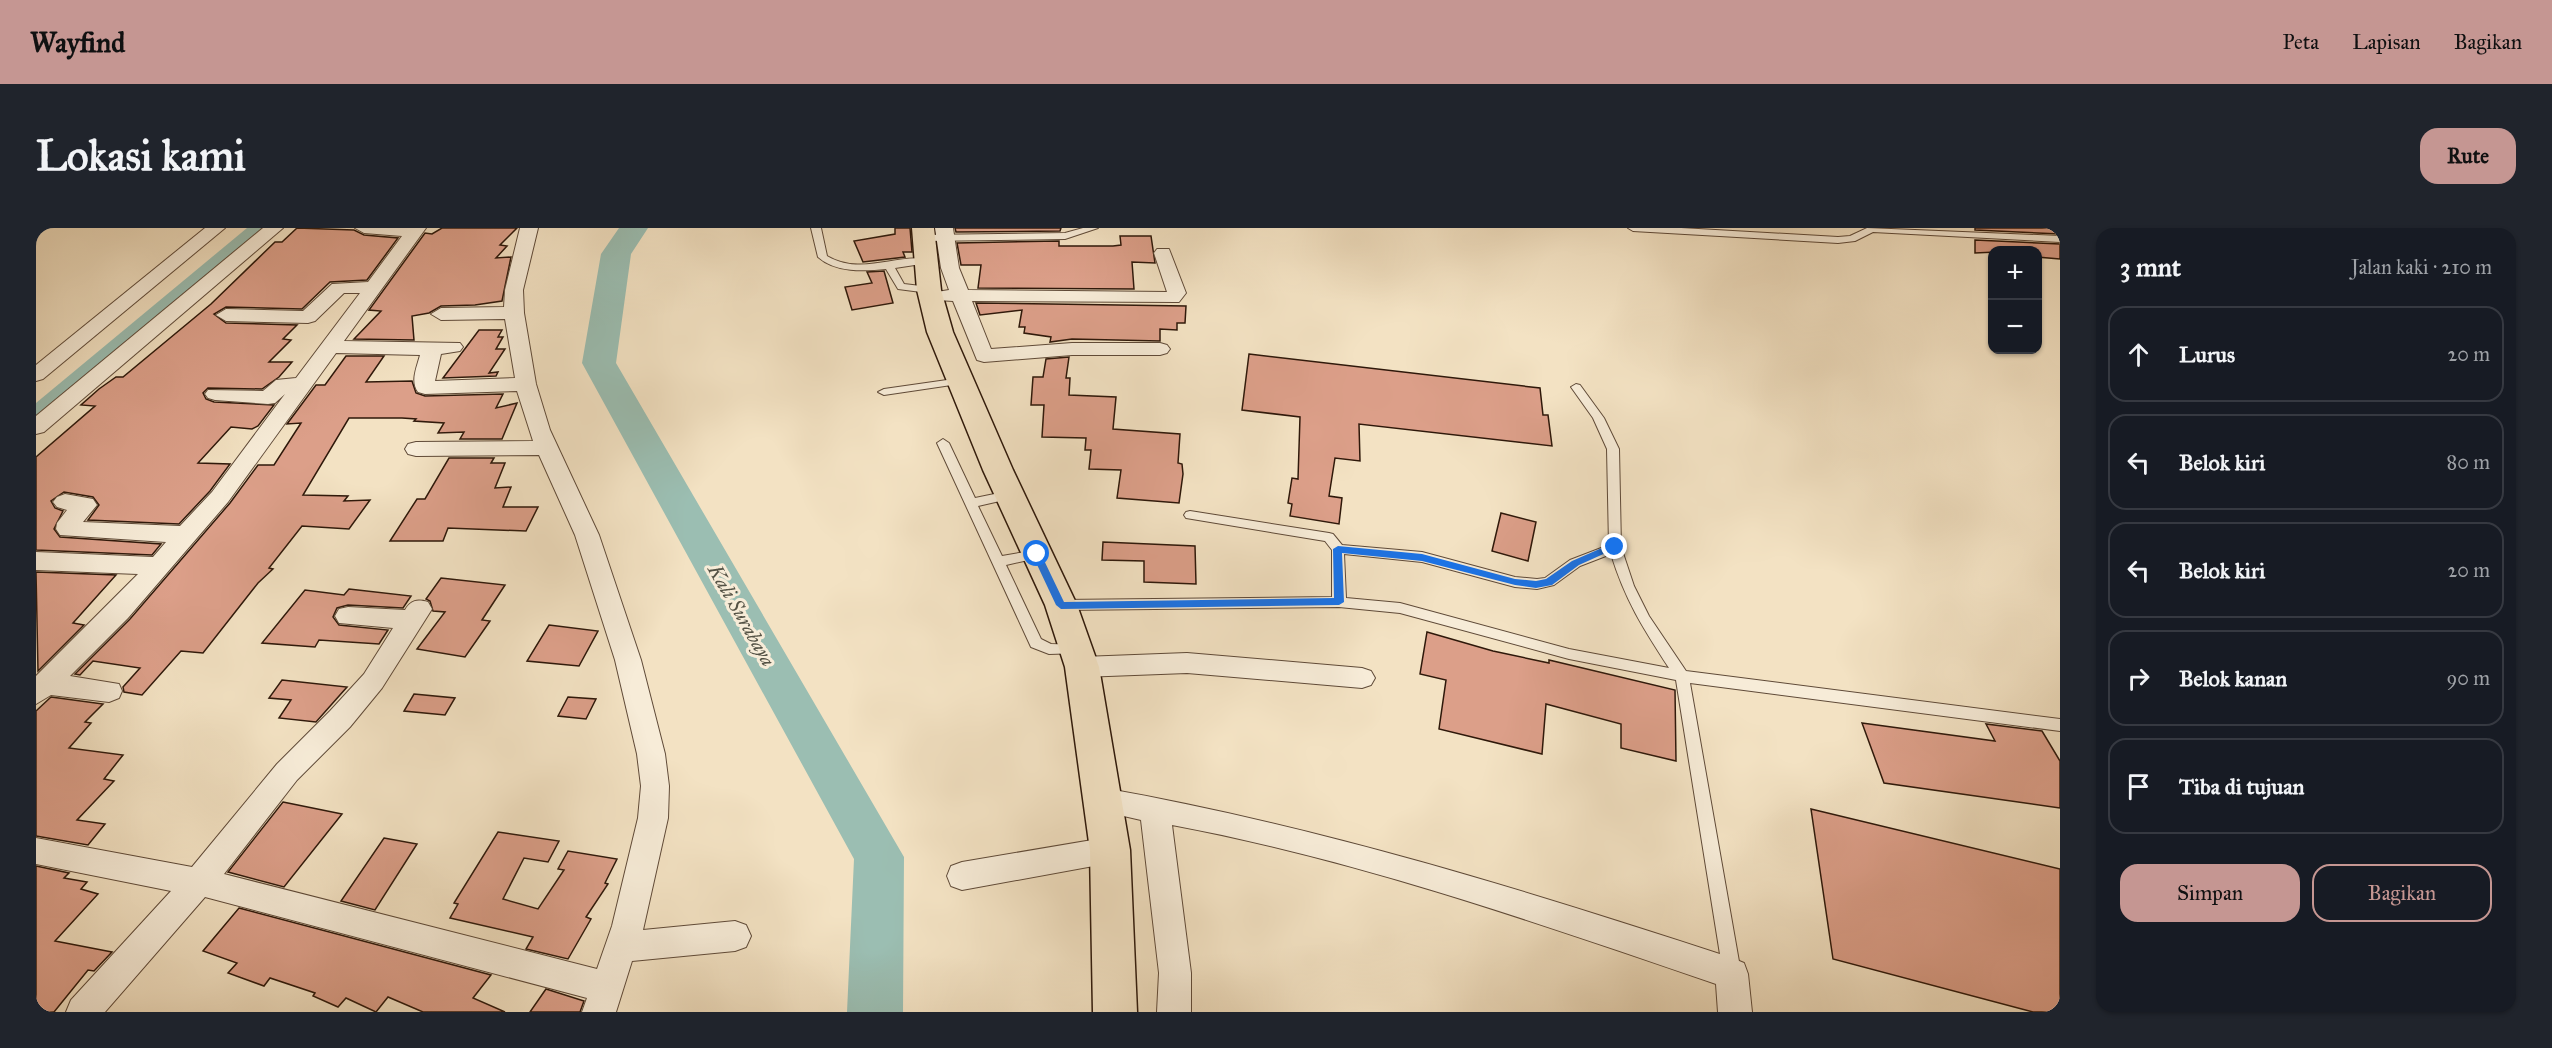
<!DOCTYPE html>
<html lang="id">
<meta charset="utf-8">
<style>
body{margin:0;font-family:"IM FELL Great Primer",serif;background:#20242c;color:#f1f3f6}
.controls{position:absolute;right:18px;top:18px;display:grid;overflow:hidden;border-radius:12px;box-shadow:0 2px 4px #0004}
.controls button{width:54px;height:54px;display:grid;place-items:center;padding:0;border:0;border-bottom:2px solid #363941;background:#171b24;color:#f1f3f6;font:30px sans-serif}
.stop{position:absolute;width:18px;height:18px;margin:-14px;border:4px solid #1a73e8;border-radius:50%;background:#fff}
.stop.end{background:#1a73e8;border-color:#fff;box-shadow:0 2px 6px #0008}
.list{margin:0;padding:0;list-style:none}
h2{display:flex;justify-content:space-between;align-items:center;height:78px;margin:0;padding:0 24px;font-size:26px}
h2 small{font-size:20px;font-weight:400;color:#9ea1a6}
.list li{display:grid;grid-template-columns:39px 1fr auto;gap:18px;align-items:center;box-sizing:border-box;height:96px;margin:0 12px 12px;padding:0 12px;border:2px solid #363941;border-radius:18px}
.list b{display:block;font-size:22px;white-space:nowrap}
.list em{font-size:20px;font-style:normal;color:#9ea1a6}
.actions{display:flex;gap:12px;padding:18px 24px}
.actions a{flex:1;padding:14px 0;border:2px solid #c59692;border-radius:18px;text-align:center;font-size:21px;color:#c59692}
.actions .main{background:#c59692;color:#111}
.icon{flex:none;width:33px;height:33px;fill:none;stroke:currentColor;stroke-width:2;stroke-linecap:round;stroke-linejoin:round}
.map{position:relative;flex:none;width:2024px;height:784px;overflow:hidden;border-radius:18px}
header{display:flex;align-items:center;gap:36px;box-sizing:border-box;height:84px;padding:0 30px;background:#c59692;color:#111}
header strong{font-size:28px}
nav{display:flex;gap:33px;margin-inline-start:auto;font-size:21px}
.intro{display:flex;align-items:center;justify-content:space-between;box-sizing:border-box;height:144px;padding:0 36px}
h1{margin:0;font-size:42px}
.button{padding:15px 27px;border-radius:18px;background:#c59692;color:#111;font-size:21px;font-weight:700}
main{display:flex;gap:36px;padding:0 36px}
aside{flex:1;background:#171b24;border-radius:18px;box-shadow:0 2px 4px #0004}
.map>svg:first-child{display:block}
</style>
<header>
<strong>Wayfind</strong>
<nav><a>Peta</a><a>Lapisan</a><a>Bagikan</a></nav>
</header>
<div class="intro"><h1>Lokasi kami</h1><a class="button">Rute</a></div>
<main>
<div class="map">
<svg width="2024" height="784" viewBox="0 0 2024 784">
<rect width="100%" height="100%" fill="#f3e2c3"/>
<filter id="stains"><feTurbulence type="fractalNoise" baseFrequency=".00333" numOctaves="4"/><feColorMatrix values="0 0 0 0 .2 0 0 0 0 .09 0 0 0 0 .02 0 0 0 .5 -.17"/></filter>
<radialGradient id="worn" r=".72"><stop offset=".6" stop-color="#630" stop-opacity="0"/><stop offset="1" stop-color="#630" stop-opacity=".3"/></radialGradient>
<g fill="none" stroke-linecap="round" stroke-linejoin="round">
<path fill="#9bbeb2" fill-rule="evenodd" d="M211,0H229L7,189L0,191V175Z"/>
<path fill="#9bbeb2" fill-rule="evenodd" d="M583,0H612L595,26L580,135L868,629L867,784H811L818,631L546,135L565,26Z"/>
</g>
<g fill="#dc9f89" stroke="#2e180a" stroke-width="1.5">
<path d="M261,0L318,2L328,7L362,10L331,52L294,54L266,81L190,79L178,86L190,95L261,97L247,111L255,112L233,134H256L243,149L226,161L172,160L167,165L170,171L178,174L238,177L222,198L216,201L195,199L162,235L194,236L174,263L143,296L52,292L63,277L57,269L28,264L15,273L19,280L27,283L18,301L24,309L125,316L116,327L0,322V229L59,178L45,177L63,161L80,149H87L175,76L239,14H246Z"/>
<path d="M406,0H481L464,17L471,18L460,30L475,29L466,73L439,77L405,78L393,85L376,88L378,112L318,111L345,83L333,82L389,5L396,6Z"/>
<path d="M859,0H874L876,24H867L869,29L827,34L818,13L859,6Z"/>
<path d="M919,0H1025L1024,3L920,4Z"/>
<path d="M1939,0H2024V6L1939,2Z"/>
<path d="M1084,8H1115L1119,35L1096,34L1098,61L942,60L945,37H925L921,15L1023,13V18H1077L1085,17Z"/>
<path d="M1939,12L2024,16V31L2001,29V22L1939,25Z"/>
<path d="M848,43L857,75L816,82L809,59L836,55L831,44Z"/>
<path d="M940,75L1150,78L1149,95H1141V102L1124,101V113L1036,111L1014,114L1015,109L988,105L989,99H983L986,82L944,87Z"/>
<path d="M443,102H466L462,109H467L460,121H469L453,145L462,144L460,148L407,150Z"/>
<path d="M1213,126L1504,160L1507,187H1512L1516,218L1323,196L1324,233L1299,230L1293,268L1306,270L1303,296L1254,288L1256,276L1252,275L1256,250L1262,251L1264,189L1206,182Z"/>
<path d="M310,128H348L330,154L376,153L380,165L389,168L467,166L460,180L481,175L466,211H424L428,204L402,205L408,195L378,193L380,191L366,190H313L267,267L312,268L308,273L334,272L313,301L266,298L233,340L237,341L222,355L167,425L145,423L106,467L88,464L87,459L104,440L57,433L44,447L39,446L94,391L194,275L222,237H238L265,195L251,196L280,157H289Z"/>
<path d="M1033,129L1030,150H1034L1033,167L1080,169L1077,201L1144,206L1142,235L1146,236L1147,246L1143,275L1081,270L1085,242L1053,241L1055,222H1049L1050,210L1006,209L1008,177H995L997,149H1007L1010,131Z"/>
<path d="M413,230H458L455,235H469L459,260L475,259L467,279H502L490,303L412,300L407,313H354L381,271H389Z"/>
<path d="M1465,285L1500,294L1492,333L1456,323Z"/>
<path d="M1067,314L1159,318L1160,356L1108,354V333L1066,332Z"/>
<path d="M0,344L80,347L37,395L48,397L2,443Z"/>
<path d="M405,350L469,357L446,392L454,393L429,429L381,421L409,384L397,383L394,373L390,371Z"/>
<path d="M313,361L375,368L367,380L312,377L301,380L297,389L303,397L352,402L343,416L283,412L279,419L226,415L269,362L308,367Z"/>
<path d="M513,397L562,403L543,438L491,433Z"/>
<path d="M1391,404L1457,423L1513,435V432L1639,462L1640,533L1585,520V496L1510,476L1506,526L1403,501L1410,452L1384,446Z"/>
<path d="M246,452L311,459L280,494L243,490L255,472L233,470Z"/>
<path d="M378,466L419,470L409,487L368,483Z"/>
<path d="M15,469L67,476L49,494L55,495L33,520L87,527L68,551L78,553L41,592L69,596L52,617L0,608V483Z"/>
<path d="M532,469L560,471L550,491L522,488Z"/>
<path d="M1826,495L1959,513L1950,496L2006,503L2024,533V580L1848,555Z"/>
<path d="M247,574L306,586L248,659L192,644Z"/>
<path d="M1775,581L2024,641V784H1997L1797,731Z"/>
<path d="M462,604L523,613L512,634L488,630L467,671L502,681L528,642L522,641L532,623L581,631L569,655L572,656L550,689L555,691L532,731L490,721L497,709L414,690L422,676L418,675Z"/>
<path d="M348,610L381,616L339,682L305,673Z"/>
<path d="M0,638L33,645L28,650L51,654L45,661L62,666L19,713L76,724L58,743L52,742L18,784H0Z"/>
<path d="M203,680L455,747L437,770L469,784H387L352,769L340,784L310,770L302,779L277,768L279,765L234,750L228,758L192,745L201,735L167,723Z"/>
<path d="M510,761L548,773L544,784H494Z"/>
</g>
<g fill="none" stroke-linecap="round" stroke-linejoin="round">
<g stroke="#5f4a38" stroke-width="2">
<g id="service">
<path d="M775,0H785L791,28C825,48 858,26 892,31V35L859,40L868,56L893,59L898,62L893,65L862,61L850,41C828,43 800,45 782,29Z"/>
<path d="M1047,0H1062L1029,11L887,13L882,10L887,7L1029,5Z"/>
<path d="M1592,0H1645L1802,9L1814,8L1831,0L2024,8V14L1837,4L1819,13L1802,15L1597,3Z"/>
<path d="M925,150L930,153L929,155L848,167L842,164L848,161Z"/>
<path d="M1540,156L1544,157L1568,190L1583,221L1585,319L1598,358L1613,388L1650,443L2024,491V503L1654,455L1705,745L1702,751L1696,753L1690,751L1687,745L1640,452L1533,431L1364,385L1303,379L1025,382L1018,377L1025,372L1296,369V322L1289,313L1150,290L1148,287L1150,284L1154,283L1293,305L1297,306L1306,317L1386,324L1479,349L1501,351L1509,350L1534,332L1573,317L1571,221L1557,190L1535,159ZM1308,326L1386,334L1479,359L1501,361L1518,357L1544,338L1575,326C1589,372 1607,400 1633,440L1533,421L1364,375L1310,370Z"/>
<path d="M907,211L913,215L939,270L973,263L977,264L979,267L977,270L942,278L966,328L1001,322L1006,323L1007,326L1006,329L970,337L1005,411L1015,416L1045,417L1047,421L1045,425L1013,426L995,419L901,215Z"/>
</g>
</g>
<g stroke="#5f4a38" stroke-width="2">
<g id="minor">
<path d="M169,0H189L7,151L0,153V137Z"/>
<path d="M227,0H247L8,204L0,206V188Z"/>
<path d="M319,0H390L308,113L424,115L427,119L424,123L405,126L399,153L479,150L469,91L405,92L395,86L405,80L468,79L469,62L484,0H502L487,62L488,85L500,156L514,202L563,307L605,432L629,526L633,558L632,590L607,702L699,693L710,697L715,708L710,719L699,723L596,733L580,784H546L551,770L169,669L69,784H30L35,772L135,663L0,636V610L156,639L241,536L294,483L328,446L357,400L303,395L299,388L303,381L312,379L369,382C375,372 381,371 392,374L396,381L346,460L314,499L261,552L188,646L561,741L576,698L602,590L605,558L601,526L579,432L539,307L503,227L380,228L372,226L369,221L372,216L380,214L497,213L481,163L389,166L382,164C374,153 381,139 384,127L300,125L192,274L92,390L34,448L83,456L86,463L83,470L73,474L15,467L0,476V448L102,346L0,342V324L117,329L130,314L24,307L20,301L21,295L31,282L21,279L17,274L21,269L29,266L57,271L61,277L47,294L144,298L176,264L249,166L239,175L232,176L179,172L172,170L169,166L172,162L227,163L240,152L260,150L324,65H308L279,93L272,95L190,93L180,87L190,81L267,83L296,56L332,54L366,8L328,5Z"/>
<path d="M899,0H917L923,40L932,62L1131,64L1118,25L1121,21H1133L1150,65L1143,74L936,73L955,121L1036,115H1124L1131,117L1134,121L1131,125L1124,127H1036L948,134L941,132L917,73L901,72L899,68L901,64L913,62L905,40Z"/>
<path d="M1151,425L1326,440L1335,443L1339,450L1335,457L1326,460L1151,445L1046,449L1037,446L1033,439L1037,432L1046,429Z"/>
<path d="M1067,560C1282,598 1489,662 1696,730L1708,735L1712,746L1716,784H1682L1680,756C1502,695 1322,632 1136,597L1155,745V784H1121L1123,745L1105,592L1057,581L1052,572L1057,563Z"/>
<path d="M1074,609L1085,613L1089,622L1085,631L1074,635L926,662L915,658L911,648L915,638L926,634Z"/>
</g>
</g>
<g stroke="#2e180a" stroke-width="3">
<path id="primary" d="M876,0H898L905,62L917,104L977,242L1041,377L1063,439L1094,622L1101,784H1057L1054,622L1029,439L1009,377L947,242L891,104L881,62Z"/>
</g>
<use href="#service" fill="#f7ecd8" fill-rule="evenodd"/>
<use href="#minor" fill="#f7ecd8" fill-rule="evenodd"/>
<use href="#primary" fill="#f3e2c3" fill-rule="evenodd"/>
</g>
<path fill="#1a73e8" d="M1575,316L1583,319L1543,337L1516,357L1500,360L1479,357L1386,333L1306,325L1308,374L1303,377L1025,381L1020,377L996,326L1004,324L1028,374L1298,370L1297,321L1302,318L1386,326L1479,351L1500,353L1510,351L1536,333Z"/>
<g text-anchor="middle" stroke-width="6" stroke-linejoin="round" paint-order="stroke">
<g font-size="20" font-style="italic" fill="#545245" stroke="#f7ecd8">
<text transform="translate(706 387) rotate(60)" y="7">Kali Surabaya</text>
</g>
</g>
<rect width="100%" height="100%" filter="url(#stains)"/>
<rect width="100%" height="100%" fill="url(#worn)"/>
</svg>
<div class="controls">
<button>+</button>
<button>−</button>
</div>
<div class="stop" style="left:1001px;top:326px"></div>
<div class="stop end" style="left:1579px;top:319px"></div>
</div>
<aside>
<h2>3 mnt<small>Jalan kaki · 210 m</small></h2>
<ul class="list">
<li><svg class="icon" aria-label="ahead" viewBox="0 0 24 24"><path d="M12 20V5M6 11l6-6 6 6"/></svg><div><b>Lurus</b></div><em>20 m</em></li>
<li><svg class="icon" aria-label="left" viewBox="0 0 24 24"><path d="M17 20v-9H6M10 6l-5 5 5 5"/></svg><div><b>Belok kiri</b></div><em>80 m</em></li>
<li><svg class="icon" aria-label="left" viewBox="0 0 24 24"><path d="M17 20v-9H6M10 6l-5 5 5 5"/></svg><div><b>Belok kiri</b></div><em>20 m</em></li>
<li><svg class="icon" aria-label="right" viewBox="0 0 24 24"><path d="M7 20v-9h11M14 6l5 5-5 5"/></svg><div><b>Belok kanan</b></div><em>90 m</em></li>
<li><svg class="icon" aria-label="arrive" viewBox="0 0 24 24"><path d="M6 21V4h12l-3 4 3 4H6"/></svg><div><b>Tiba di tujuan</b></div></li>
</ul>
<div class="actions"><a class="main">Simpan</a><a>Bagikan</a></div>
</aside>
</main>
